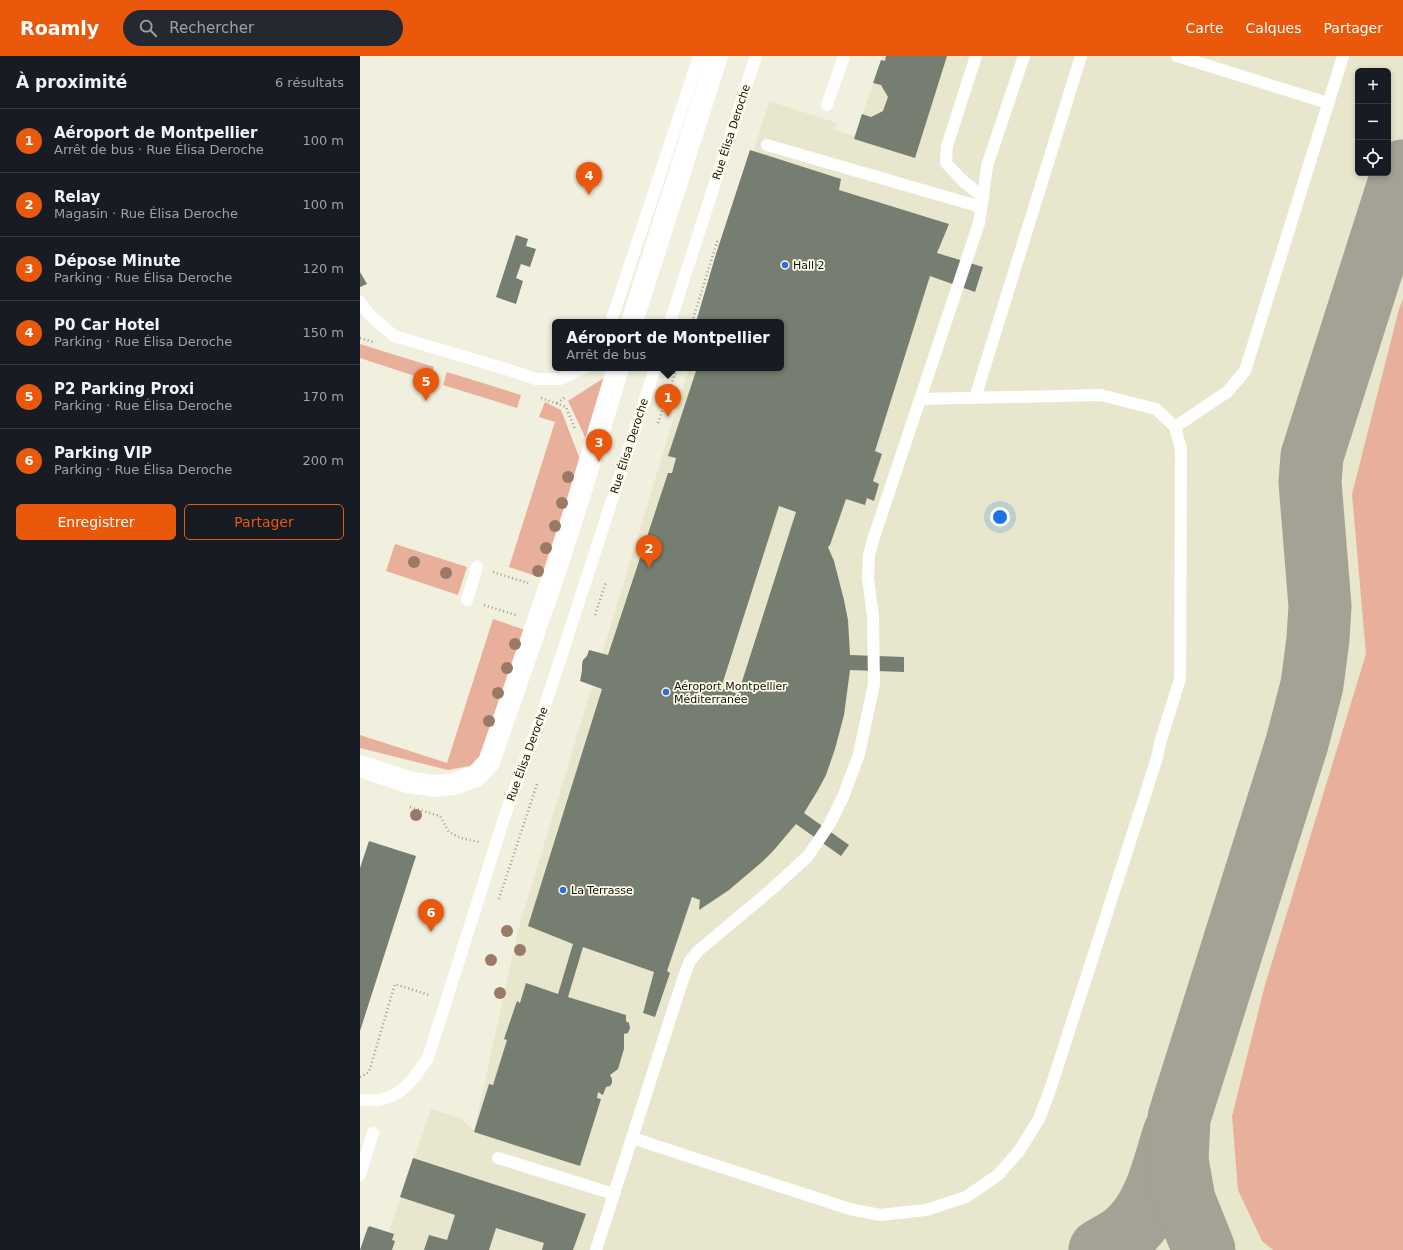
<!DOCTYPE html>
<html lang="fr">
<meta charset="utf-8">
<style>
body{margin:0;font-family:"DejaVu Sans",sans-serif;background:#242831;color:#f1f3f6}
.controls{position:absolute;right:12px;top:12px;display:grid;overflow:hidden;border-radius:6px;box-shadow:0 2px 6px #0003}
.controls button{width:36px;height:36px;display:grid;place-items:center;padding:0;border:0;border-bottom:1px solid #363941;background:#171b24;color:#f1f3f6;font:20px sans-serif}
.you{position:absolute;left:640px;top:461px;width:14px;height:14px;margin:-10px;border:3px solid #fff;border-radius:50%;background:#1a73e8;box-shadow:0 0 0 6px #1a73e833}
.badge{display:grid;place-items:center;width:26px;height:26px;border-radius:50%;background:#ea580c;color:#fff;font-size:13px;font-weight:700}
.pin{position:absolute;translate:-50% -33px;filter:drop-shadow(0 1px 2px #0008)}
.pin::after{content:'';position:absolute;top:21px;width:14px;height:12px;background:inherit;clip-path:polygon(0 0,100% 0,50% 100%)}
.popup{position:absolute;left:192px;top:263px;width:232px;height:52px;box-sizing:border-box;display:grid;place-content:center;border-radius:6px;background:#171b24;filter:drop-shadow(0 1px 3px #0005);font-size:13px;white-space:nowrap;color:#9ea1a6}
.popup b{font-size:15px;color:#f1f3f6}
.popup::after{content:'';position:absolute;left:50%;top:100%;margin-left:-8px;border:8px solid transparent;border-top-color:#171b24}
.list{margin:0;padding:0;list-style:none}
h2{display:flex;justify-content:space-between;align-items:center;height:52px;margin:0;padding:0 16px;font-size:17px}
h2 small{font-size:13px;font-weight:400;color:#9ea1a6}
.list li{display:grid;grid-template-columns:26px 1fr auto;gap:12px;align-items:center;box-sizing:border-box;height:64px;padding:0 16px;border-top:1px solid #363941}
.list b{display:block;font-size:15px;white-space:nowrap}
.list p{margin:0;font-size:13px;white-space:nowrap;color:#9ea1a6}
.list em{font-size:13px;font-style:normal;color:#9ea1a6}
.actions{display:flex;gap:8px;padding:12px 16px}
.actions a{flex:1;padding:9px 0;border:1px solid #ea580c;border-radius:6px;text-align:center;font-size:14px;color:#ea580c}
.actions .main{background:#ea580c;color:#fff}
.icon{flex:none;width:22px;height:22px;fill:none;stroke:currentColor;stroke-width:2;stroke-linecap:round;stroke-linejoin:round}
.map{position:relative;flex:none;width:1043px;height:1194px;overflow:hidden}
header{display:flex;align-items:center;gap:24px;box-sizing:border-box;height:56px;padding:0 20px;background:#ea580c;color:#fff}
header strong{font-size:19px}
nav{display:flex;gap:22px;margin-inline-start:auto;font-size:14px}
.search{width:280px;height:36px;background:#242831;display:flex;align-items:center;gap:10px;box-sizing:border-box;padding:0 14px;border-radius:22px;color:#9ea1a6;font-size:15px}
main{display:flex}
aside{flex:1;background:#171b24}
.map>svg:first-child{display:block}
</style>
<header>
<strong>Roamly</strong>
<div class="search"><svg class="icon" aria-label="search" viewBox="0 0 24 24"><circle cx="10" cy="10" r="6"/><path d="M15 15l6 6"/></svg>Rechercher</div>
<nav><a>Carte</a><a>Calques</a><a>Partager</a></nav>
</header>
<main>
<aside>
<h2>À proximité<small>6 résultats</small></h2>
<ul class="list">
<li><span class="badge">1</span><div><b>Aéroport de Montpellier</b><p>Arrêt de bus · Rue Élisa Deroche</p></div><em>100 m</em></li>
<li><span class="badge">2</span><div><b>Relay</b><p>Magasin · Rue Élisa Deroche</p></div><em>100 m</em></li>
<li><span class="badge">3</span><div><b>Dépose Minute</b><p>Parking · Rue Élisa Deroche</p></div><em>120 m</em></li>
<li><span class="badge">4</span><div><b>P0 Car Hotel</b><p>Parking · Rue Élisa Deroche</p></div><em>150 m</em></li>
<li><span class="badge">5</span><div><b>P2 Parking Proxi</b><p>Parking · Rue Élisa Deroche</p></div><em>170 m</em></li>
<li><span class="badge">6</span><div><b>Parking VIP</b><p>Parking · Rue Élisa Deroche</p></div><em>200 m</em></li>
</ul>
<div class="actions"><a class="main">Enregistrer</a><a>Partager</a></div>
</aside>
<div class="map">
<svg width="1043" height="1194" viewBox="0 0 1043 1194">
<rect width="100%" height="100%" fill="#f1efdd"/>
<path fill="#e8e6cc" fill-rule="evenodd" d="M523,0H1043V1194H23L71,1053L100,1062L114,1075L159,871L329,312H421V266H343L409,45L477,67L474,74L495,80ZM998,15H1028V117H998Z"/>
<g fill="#e8af9b">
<path d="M1043,243V1194H913L902,1185L878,1134L872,1060L905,929L1006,598L992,438L1039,253Z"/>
<path d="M0,288L74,311L70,325L0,302Z"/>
<path d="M87,316L161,339L157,352L83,329Z"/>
<path d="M247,320L226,383L208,345Z"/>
<path d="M185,346L201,354L221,406L185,523L149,511L195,366L179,361Z"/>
<path d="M35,488L107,511L98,539L26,515Z"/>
<path d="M133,563L168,575L127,686L115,709L88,714L0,692V679L87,707Z"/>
</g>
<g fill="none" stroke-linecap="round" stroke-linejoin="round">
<g stroke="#a3a294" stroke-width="63">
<path d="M740,1194C749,1189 759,1184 766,1178C795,1154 803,1112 814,1078"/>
<path d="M844,1194L824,1144L817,1104L819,1062L937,687L952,629L958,583L960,550L950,426L952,400L1043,115"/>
</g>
</g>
<g fill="#757e70" fill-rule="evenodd">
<path d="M526,0H587L555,102L494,83L502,58L511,61L523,55L528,41L521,29L513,27L521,4L525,5Z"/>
<path d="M390,94L481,123L479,134L589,168L577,197L623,211L615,236L570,220L515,395L522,398L513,425L519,428L514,445L507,442L505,449L486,443L470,489L468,491L474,505L484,544L488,564L490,599L544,601V616L490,614L484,659L475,693L466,719L458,734L444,757L489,789L481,800L436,768L414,794L402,806L369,834L339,854L340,844L332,841L307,915L310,917L295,961L283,957L294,916L223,891L208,941L266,959V965L269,967L270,972L268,977L264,978V993L258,1013L250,1019L252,1023V1027L250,1030L246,1031L243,1039L238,1036L237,1042L241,1043L220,1110L114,1076L129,1028L133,1029L147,984L144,983L157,945L160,947L166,927L198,938L213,888L168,870L242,633L220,625L222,614V608L223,604L227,600L229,594L248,599L308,417H312L316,402L308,400L337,312H421V266H336L356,198ZM419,450L436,456L378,638L361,632Z"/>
<path d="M156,179L168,183L166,190L176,193L170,211L161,208L156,222L163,225L156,248L136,241Z"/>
<path d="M0,216L7,228L0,231Z"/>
<path d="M9,785L56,800L0,975V812Z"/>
<path d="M53,1102L226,1158L213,1194H182L184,1187L136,1172L129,1194H64L69,1179L87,1184L95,1159L40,1141Z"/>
<path d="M9,1170L34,1178L32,1184L35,1185L32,1194H0L8,1171H9Z"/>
</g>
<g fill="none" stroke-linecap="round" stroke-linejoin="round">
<g stroke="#9f9d90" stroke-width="2.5" stroke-dasharray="1 3" stroke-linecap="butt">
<path d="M332,266L358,183"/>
<path d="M0,282L13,286"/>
<path d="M181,342L206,351L215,373"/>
<path d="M197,347L206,341"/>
<path d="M298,367L317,312"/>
<path d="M133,516L168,527"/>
<path d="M124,549L156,559"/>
<path d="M235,559L246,526"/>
<path d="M50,751L80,760L89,776L101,782L119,786"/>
<path d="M139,843L177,728"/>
<path d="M0,1021L9,1016L35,928L69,939"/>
</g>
<g stroke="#fff" stroke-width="12">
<path d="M616,0L587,90L586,107L603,125L623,141L627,110L664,0"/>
<path d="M817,0L968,47"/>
<path d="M467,49L484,0"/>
<path d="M407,89L621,151"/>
<path d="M0,246L9,258L34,280L146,313L176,323H200L224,312"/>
<path d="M251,266L339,0"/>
<path d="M310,266L396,0"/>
<path d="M615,342L721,0"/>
<path d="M815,371L867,336L885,315L983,0"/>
<path d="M107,544L117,511"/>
<path d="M0,1044C36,1048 49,1030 68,1002L146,756L184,653L295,312"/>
<path d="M272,1082L490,1153L520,1159L566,1154L606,1141L638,1119L659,1095L679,1063L690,1034L797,702L800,687L820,623L821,393L815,371L796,353L741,339L560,343"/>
<path d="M138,1102L254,1138"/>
<path d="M0,1119L13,1077"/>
<path d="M236,1194L322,926L330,905L338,895L412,833L448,800L469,769L483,741L499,698L514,628L513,560L508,522L509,499L513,484L619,167L623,141"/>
</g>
<g stroke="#fff" stroke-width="22">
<path d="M272,266L357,0"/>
<path d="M0,710L48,726L74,730L94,728L116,720L129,706L189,533L216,451L258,312"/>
</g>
</g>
<g fill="#9a7a66">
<circle cx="208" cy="421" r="6"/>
<circle cx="202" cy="447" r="6"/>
<circle cx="195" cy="470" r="6"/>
<circle cx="186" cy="492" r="6"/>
<circle cx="54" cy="506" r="6"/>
<circle cx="178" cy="515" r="6"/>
<circle cx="86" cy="517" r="6"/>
<circle cx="155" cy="588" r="6"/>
<circle cx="147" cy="612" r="6"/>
<circle cx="138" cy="637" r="6"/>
<circle cx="129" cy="665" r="6"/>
<circle cx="56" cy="759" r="6"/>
<circle cx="147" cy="875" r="6"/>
<circle cx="160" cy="894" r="6"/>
<circle cx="131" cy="904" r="6"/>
<circle cx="140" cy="937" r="6"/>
</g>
<g fill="#306cda" stroke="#fefdea" stroke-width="1.5">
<circle cx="425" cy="209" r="4"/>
<circle cx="306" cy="636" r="4"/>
<circle cx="203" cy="834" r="4"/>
</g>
<g text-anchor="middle" stroke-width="3.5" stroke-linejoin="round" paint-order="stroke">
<g font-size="11" fill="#12110b" stroke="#fefdea">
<text transform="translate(371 76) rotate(-72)" y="4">Rue Élisa Deroche</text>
<text transform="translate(269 390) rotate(-72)" y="4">Rue Élisa Deroche</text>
<text transform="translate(167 698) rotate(-70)" y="4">Rue Élisa Deroche</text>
</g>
<g font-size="11" fill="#12110b" stroke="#fefdea" text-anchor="start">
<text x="433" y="213">Hall 2</text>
<text x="314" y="634">Aéroport Montpellier<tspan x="314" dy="13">Méditerranée</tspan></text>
<text x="211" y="838">La Terrasse</text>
</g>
</g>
</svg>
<div class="controls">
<button>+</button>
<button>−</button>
<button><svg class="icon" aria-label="locate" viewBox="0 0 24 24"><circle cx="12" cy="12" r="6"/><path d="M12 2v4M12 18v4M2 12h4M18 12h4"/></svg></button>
</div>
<div class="you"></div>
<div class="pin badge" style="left:308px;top:361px">1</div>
<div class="popup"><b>Aéroport de Montpellier</b>Arrêt de bus</div>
<div class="pin badge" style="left:289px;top:512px">2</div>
<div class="pin badge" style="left:239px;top:406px">3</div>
<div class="pin badge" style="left:229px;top:139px">4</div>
<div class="pin badge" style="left:66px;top:345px">5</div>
<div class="pin badge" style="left:71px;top:876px">6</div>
</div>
</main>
